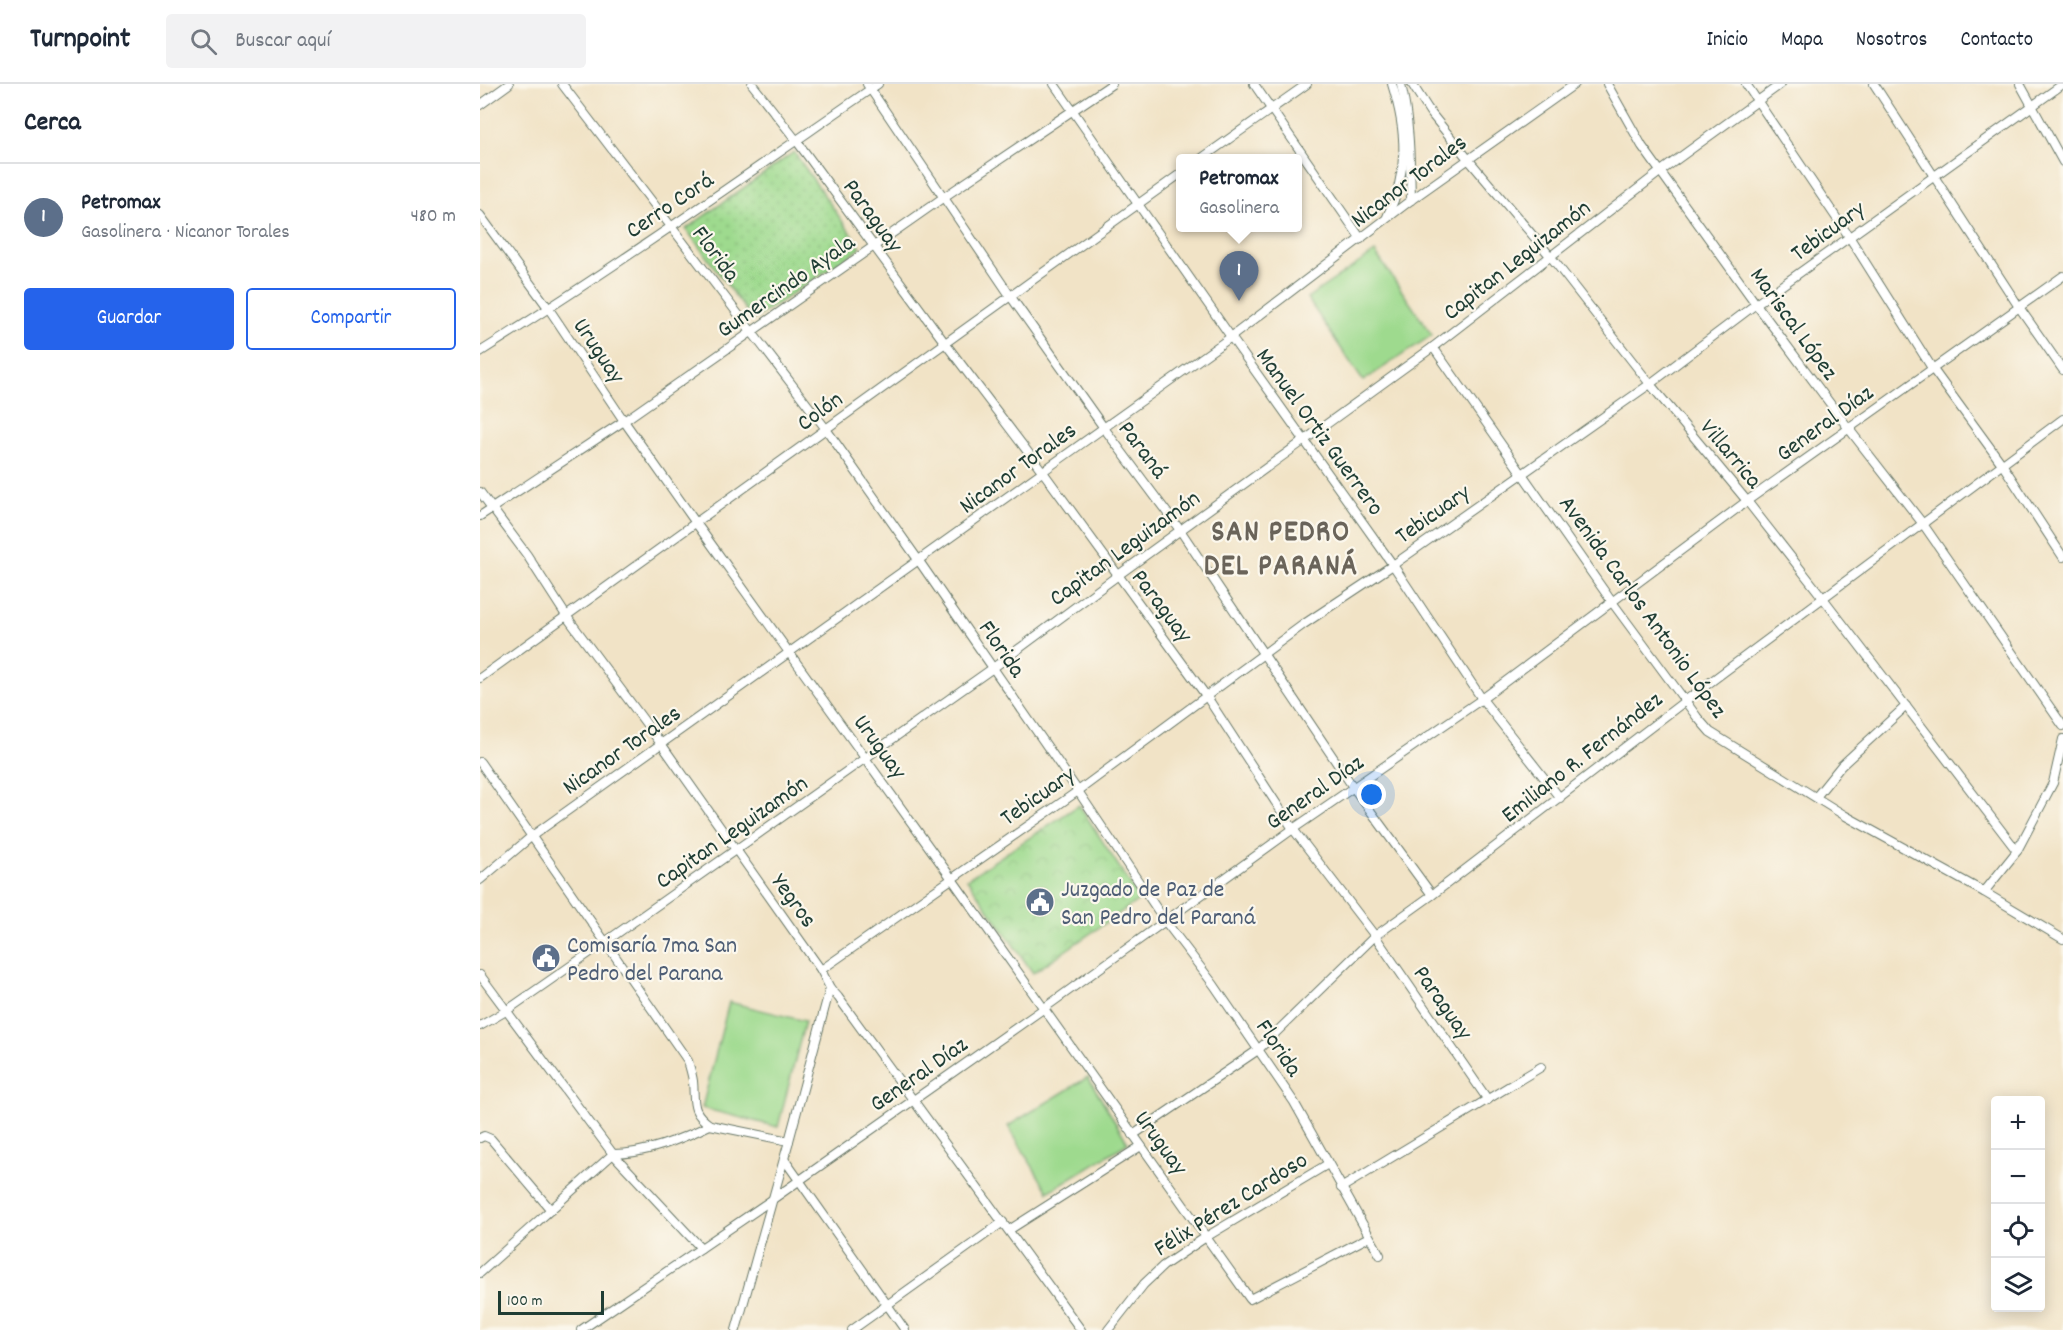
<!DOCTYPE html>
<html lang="es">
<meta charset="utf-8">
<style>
body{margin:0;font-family:Dekko,sans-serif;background:#f2f2f3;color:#1f2937}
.controls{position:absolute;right:18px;bottom:18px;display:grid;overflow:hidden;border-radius:6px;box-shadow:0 3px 15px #0003}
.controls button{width:54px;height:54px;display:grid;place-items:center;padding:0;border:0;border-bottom:2px solid #e0e1e3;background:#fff;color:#1f2937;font:30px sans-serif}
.scale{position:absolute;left:18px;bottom:15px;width:106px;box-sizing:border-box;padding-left:6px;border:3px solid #1f3d34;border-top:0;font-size:16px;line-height:21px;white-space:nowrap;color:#1f3d34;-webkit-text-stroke:4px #fbf7ec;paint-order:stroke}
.you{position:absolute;left:892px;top:711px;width:21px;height:21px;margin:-15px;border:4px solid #fff;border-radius:50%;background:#1a73e8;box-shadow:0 0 0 9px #1a73e833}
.badge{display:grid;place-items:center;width:39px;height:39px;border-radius:50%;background:#2563eb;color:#fff;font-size:20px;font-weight:700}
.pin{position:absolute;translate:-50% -50px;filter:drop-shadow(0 2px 3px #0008)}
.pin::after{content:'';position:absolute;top:32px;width:21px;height:18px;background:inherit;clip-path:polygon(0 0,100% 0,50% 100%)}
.popup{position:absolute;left:696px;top:70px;width:126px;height:78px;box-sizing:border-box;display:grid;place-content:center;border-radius:6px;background:#fff;filter:drop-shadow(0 2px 4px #0005);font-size:20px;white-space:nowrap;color:#747a83}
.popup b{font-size:22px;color:#1f2937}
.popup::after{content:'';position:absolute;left:50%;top:100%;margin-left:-12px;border:12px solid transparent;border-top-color:#fff}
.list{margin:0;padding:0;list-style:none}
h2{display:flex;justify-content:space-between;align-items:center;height:78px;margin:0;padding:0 24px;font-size:26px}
h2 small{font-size:20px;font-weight:400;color:#747a83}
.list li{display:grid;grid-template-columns:39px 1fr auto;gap:18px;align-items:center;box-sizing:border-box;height:108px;padding:0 24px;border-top:2px solid #e0e1e3}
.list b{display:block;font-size:22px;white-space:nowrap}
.list p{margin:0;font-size:20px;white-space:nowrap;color:#747a83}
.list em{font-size:20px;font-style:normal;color:#747a83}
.actions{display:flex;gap:12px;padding:18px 24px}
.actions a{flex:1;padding:14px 0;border:2px solid #2563eb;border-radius:6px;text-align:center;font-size:21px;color:#2563eb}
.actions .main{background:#2563eb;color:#fff}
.icon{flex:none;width:33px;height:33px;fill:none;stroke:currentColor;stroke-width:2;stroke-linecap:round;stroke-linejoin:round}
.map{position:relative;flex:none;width:1583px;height:1246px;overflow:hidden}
header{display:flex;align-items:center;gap:36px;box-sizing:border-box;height:84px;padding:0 30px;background:#fff;border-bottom:2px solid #e0e1e3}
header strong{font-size:28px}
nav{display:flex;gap:33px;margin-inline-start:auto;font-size:21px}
.search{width:420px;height:54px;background:#f2f2f3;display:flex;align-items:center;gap:15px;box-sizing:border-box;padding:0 21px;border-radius:6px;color:#747a83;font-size:22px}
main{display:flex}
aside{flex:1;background:#fff}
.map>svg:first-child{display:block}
</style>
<header>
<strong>Turnpoint</strong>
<div class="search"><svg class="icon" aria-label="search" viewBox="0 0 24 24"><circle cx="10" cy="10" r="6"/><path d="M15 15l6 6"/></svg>Buscar aquí</div>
<nav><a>Inicio</a><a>Mapa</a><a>Nosotros</a><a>Contacto</a></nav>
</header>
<main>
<aside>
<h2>Cerca<small></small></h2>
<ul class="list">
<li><span class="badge" style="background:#5c6f8a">1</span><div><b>Petromax</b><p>Gasolinera · Nicanor Torales</p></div><em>480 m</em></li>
</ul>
<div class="actions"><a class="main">Guardar</a><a>Compartir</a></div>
</aside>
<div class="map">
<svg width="1583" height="1246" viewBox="0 0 1583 1246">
<defs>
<pattern id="grass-dots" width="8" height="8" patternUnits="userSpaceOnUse" patternTransform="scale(1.5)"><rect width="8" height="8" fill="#9eda8e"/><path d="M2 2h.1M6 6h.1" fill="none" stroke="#88bc7b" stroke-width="1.8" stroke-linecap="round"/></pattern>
<pattern id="park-crowns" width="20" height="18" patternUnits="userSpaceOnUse" patternTransform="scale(1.5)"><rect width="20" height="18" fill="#9eda8e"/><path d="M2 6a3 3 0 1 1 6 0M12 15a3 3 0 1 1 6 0" fill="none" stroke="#88bc7b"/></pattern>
</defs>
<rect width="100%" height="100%" fill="#fbf7ec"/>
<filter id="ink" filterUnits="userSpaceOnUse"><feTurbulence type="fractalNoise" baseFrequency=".0167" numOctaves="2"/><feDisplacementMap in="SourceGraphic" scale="12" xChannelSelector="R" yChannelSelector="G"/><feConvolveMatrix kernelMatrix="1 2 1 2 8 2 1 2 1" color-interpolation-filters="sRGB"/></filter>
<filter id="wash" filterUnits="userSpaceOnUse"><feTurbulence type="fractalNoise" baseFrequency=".008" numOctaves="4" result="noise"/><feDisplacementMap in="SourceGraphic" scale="24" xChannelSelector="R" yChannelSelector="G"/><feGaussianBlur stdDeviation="1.35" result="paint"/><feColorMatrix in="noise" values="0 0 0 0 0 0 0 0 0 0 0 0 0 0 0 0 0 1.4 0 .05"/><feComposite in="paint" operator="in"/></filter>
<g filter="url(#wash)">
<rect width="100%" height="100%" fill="#f1e3c6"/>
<path fill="url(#grass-dots)" stroke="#5e8c61" stroke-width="1.5" d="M314,68L381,164L273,236L206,145Z"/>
<path fill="url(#park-crowns)" stroke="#5e8c61" stroke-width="1.5" d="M599,721L660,815L553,889L487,795Z"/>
<g fill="#9eda8e" stroke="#5e8c61" stroke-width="1.5">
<path d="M895,168L952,251L883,297L827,214Z"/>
<path d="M249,918L325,937L298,1043L222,1024Z"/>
<path d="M608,993L648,1059L568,1108L528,1042Z"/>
</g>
</g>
<g filter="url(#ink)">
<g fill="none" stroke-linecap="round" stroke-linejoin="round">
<g stroke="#687767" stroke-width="10">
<g id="minor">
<path d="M82,0L346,345L439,477L598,707L685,837L734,901L814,1018L900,1171"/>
<path d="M272,0L316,56L465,259L563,388L727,613L813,745L895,852L1008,1016"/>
<path d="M387,0L531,213L624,344L700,446L873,703L952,811"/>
<path d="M574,0L751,253L913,481L1002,615L1080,714"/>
<path d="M774,0L881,155"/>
<path d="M921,0C930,39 930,76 931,116"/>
<path d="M932,0L950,28L988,75L1071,173L1170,300L1267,417L1343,514L1537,767"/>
<path d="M1127,0L1162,62L1276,220L1369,345L1443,440L1583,642"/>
<path d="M1266,0L1370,154L1452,284L1522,380L1583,473"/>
<path d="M1394,0L1539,223L1583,286"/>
<path d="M1540,0L1583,78"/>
<path d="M0,21L29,0"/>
<path d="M722,74L827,0"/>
<path d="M0,131L69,225L144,337L216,439L472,795L770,1215L889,1153"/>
<path d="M907,133C929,87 927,48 912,0"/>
<path d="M953,263L1132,518L1217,633L1230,648L1364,731L1504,808L1583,855"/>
<path d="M0,268C136,183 266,91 398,0"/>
<path d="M0,408L47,471L87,533L182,661L341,886L350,904L358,913L601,1246"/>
<path d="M0,432L144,337L464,113L632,0"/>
<path d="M0,594L700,90"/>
<path d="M0,678L208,977C210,984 212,990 213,997C215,1018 210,1027 230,1041L309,1057"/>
<path d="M1336,713L1361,682L1426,622"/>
<path d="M0,796L52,752L751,253L931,116L1095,0"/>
<path d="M1504,808L1537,767L1573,699L1583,655"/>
<path d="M341,886L598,707L824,540L913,481L1170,300L1276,220L1583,0"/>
<path d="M0,891L133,1070L221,1164"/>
<path d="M0,942L26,927L125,858L513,584L637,492L953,263L1181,87L1301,0"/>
<path d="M653,1051L778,966L895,852L952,811L1205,617L1583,335"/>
<path d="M0,1054L4,1052L11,1055L71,1126"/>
<path d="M304,1075L425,1246"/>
<path d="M861,1104L1061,983"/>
<path d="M529,1146L661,1062"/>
<path d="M0,1189L133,1070C166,1070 201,1055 230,1041"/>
<path d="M101,1246L293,1115L563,925L813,745L1002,615L1267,417L1583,192"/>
<path d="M256,1246L309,1057L350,904"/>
<path d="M372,1246L523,1138"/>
<path d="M628,1246L664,1200L683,1182L726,1153L848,1080"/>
</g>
</g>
<use href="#minor" stroke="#fff" stroke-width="8"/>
</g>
</g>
<defs>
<g id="civic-disc" transform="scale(1.5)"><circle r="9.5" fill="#5c6f8a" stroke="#fbf7ec"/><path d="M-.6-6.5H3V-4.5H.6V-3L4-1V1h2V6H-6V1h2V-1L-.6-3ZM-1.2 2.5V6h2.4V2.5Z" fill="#fff"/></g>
</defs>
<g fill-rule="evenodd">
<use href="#civic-disc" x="560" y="818"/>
<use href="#civic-disc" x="66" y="874"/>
</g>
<g text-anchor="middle" stroke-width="4.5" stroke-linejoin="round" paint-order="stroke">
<g font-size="24" fill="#1f3d34" stroke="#fbf7ec">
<text transform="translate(928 96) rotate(-37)" y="8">Nicanor Torales</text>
<text transform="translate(189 120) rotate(-34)" y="8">Cerro Corá</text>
<text transform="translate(394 131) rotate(54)" y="8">Paraguay</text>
<text transform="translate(1347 146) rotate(-36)" y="8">Tebicuary</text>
<text transform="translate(237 169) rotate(53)" y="8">Florida</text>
<text transform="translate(1036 175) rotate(-38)" y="8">Capitan Leguizamón</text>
<text transform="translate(305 201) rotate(-35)" y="8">Gumercindo Ayala</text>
<text transform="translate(1315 239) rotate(54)" y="8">Mariscal López</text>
<text transform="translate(120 266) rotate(56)" y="8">Uruguay</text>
<text transform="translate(339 326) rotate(-36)" y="8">Colón</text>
<text transform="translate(1344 338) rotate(-36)" y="8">General Díaz</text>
<text transform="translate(841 347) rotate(54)" y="8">Manuel Ortiz Guerrero</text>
<text transform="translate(664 365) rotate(53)" y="8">Paraná</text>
<text transform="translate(1252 369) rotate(50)" y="8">Villarrica</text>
<text transform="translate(537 383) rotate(-36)" y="8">Nicanor Torales</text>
<text transform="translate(952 429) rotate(-35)" y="8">Tebicuary</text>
<text transform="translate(644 463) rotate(-36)" y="8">Capitan Leguizamón</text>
<text transform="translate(683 521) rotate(53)" y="8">Paraguay</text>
<text transform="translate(1164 522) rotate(54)" y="8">Avenida Carlos Antonio López</text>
<text transform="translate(523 564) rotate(55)" y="8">Florida</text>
<text transform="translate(401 662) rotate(54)" y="8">Uruguay</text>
<text transform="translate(141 665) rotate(-35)" y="8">Nicanor Torales</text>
<text transform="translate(1101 672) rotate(-38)" y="8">Emiliano R. Fernández</text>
<text transform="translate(834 707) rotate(-35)" y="8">General Díaz</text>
<text transform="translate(557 711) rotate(-35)" y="8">Tebicuary</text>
<text transform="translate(251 747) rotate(-35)" y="8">Capitan Leguizamón</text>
<text transform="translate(315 816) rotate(54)" y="8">Yegros</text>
<text transform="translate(964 918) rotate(55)" y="8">Paraguay</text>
<text transform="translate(800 963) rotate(56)" y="8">Florida</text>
<text transform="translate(438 989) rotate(-35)" y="8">General Díaz</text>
<text transform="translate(682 1058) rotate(54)" y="8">Uruguay</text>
<text transform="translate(750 1119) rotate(-32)" y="8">Félix Pérez Cardoso</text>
</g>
<g font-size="24" fill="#4e5e75" stroke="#fbf7ec" text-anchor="start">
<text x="581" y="812">Juzgado de Paz de<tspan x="581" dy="28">San Pedro del Paraná</tspan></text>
<text x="87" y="868">Comisaría 7ma San<tspan x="87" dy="28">Pedro del Parana</tspan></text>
</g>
<g font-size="30" font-weight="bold" letter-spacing="1.5" fill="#6a645a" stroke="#fbf7ec">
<text x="801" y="456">SAN PEDRO<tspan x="801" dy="34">DEL PARANÁ</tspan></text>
</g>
</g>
</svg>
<div class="controls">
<button>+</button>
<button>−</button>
<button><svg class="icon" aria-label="locate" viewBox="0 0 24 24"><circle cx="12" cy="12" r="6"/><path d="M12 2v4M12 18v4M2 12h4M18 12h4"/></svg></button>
<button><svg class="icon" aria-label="layers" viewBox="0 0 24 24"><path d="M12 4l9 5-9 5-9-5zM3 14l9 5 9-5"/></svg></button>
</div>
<div class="scale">100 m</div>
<div class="you"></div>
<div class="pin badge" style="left:759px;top:217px;background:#5c6f8a">1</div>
<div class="popup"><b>Petromax</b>Gasolinera</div>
</div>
</main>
